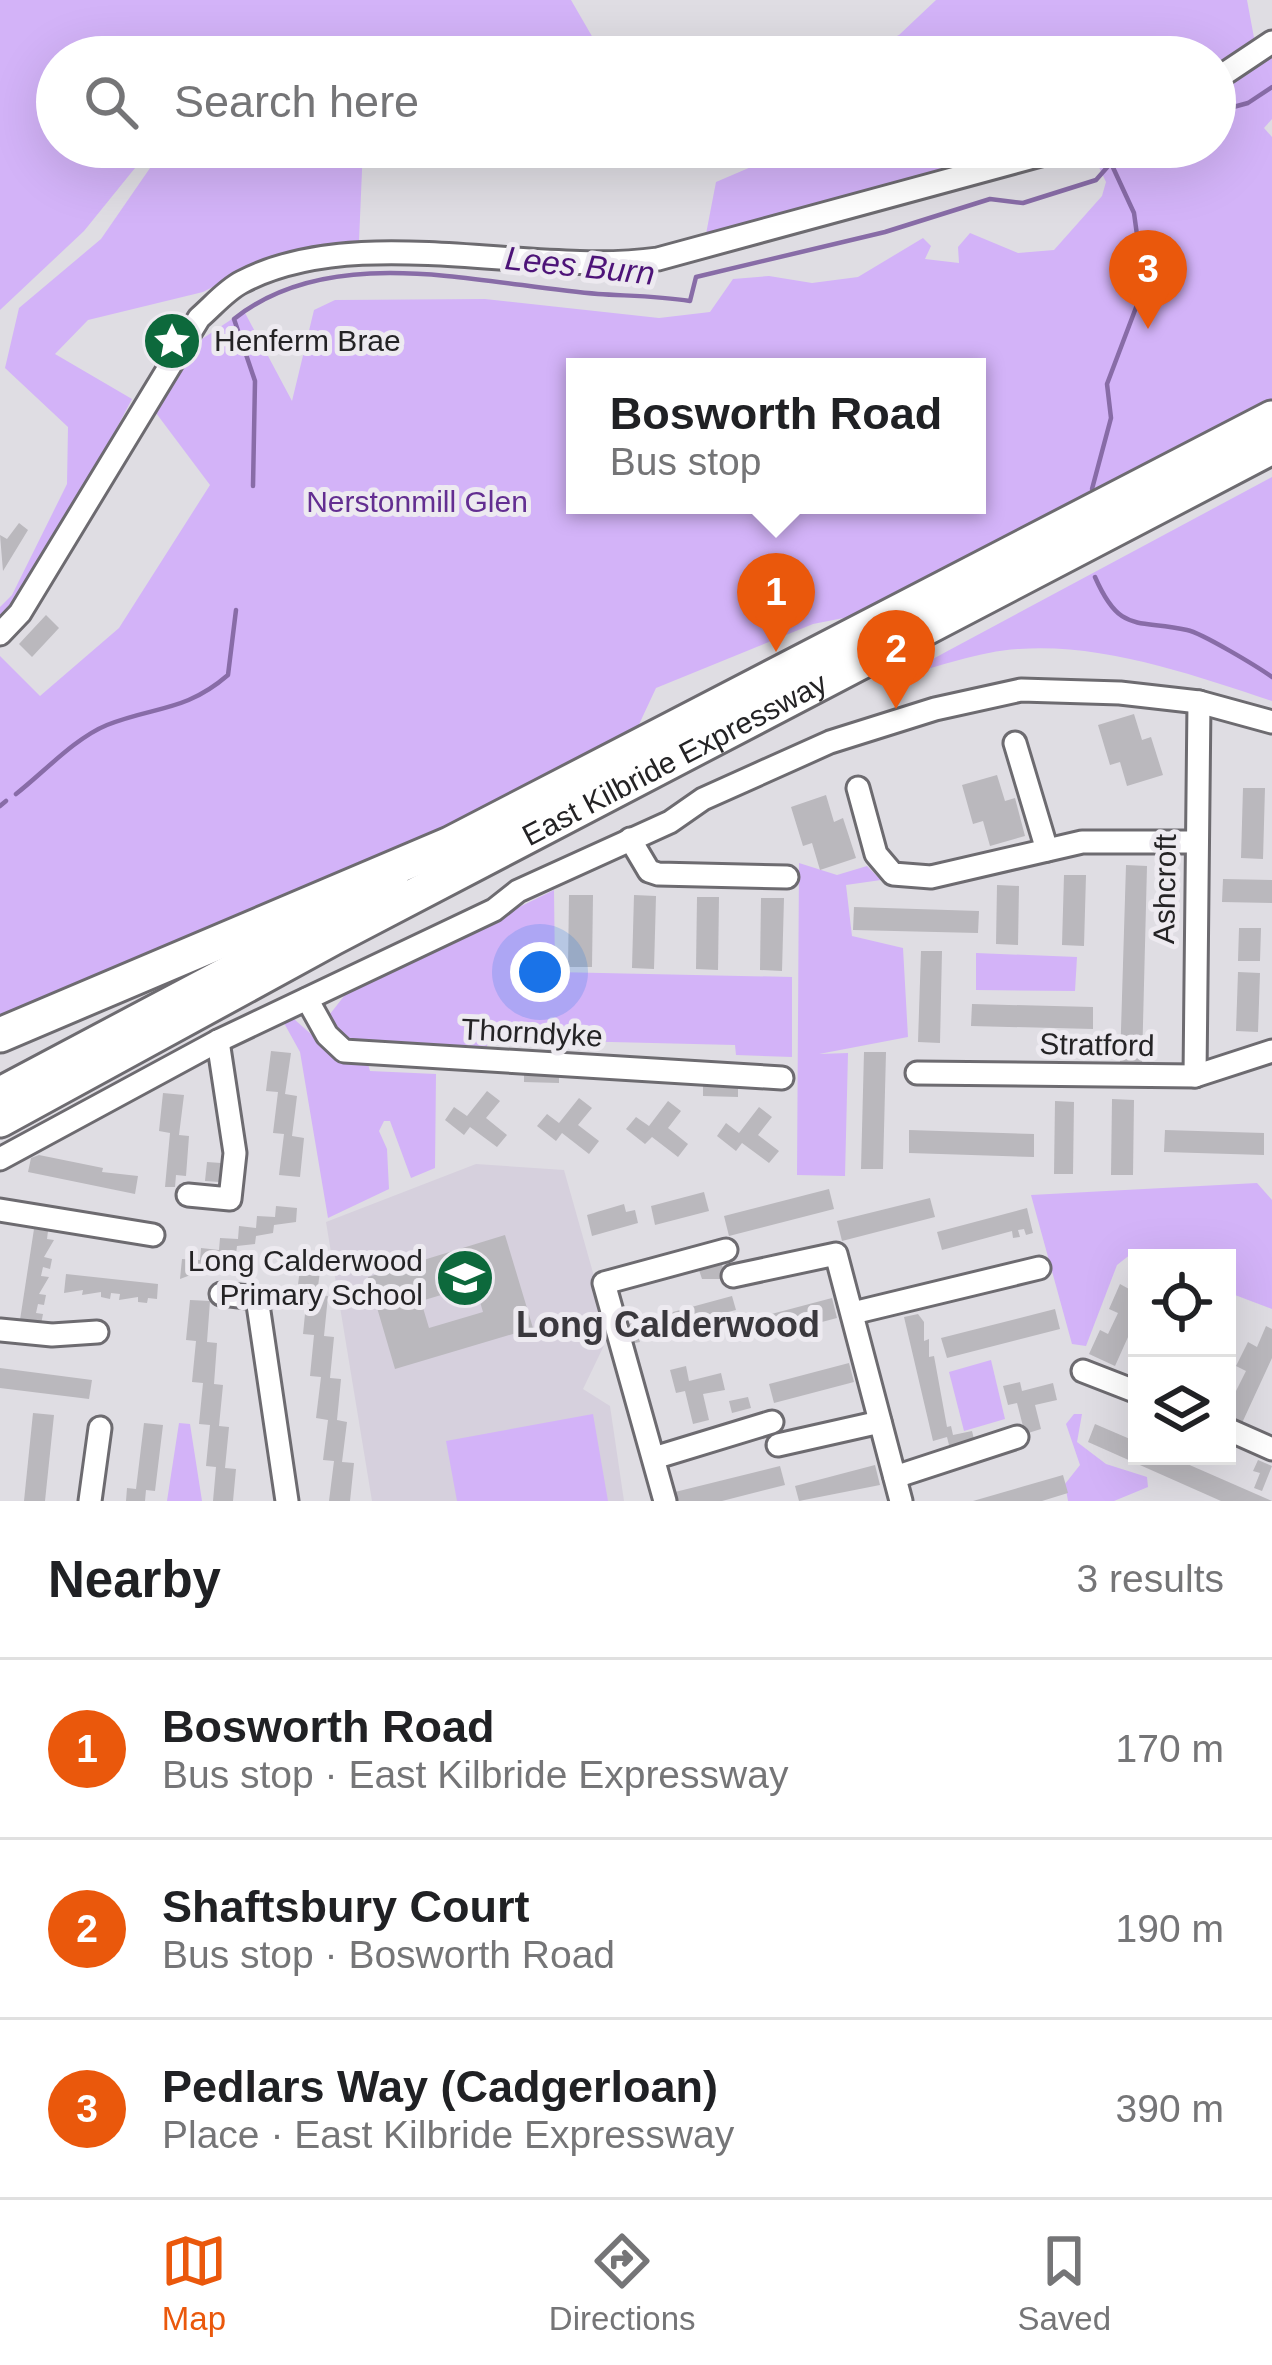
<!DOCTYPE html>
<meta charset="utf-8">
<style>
body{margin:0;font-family:Helvetica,sans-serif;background:#f2f2f2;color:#202124}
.controls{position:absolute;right:36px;bottom:36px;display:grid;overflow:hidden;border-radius:0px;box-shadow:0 12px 48px #0002}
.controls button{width:108px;height:108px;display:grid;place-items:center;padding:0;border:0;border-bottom:3px solid #e0e0e0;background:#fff;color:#202124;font:60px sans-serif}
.you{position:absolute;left:540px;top:972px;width:42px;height:42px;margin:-30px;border:9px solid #fff;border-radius:50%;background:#1a73e8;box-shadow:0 0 0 18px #1a73e833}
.badge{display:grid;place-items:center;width:78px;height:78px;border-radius:50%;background:#ea580c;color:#fff;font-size:39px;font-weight:700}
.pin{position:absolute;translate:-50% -99px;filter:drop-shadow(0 3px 6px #0008)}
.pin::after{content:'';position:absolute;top:63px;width:42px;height:36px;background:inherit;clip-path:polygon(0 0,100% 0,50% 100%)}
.popup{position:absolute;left:566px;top:358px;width:420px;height:156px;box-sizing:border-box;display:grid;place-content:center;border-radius:0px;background:#fff;filter:drop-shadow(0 3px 9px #0005);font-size:39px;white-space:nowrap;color:#757577}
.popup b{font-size:45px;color:#202124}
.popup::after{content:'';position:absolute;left:50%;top:100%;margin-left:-24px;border:24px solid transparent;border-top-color:#fff}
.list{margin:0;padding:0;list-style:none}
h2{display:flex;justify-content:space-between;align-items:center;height:156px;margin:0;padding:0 48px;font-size:51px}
h2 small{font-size:39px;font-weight:400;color:#757577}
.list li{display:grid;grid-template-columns:78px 1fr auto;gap:36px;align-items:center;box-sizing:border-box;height:180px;padding:0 48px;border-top:3px solid #e0e0e0}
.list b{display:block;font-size:45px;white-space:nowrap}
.list p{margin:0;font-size:39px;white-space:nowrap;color:#757577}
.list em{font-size:39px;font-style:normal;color:#757577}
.icon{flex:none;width:66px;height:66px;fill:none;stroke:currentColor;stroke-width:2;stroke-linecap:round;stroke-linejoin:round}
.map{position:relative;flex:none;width:1272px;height:1501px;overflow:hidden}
.search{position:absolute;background:#fff;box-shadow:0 12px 48px #0002;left:36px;right:36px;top:36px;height:132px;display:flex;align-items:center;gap:30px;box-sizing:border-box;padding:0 42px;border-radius:66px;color:#757577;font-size:45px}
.sheet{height:696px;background:#fff}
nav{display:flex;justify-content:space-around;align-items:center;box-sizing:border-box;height:168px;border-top:3px solid #e0e0e0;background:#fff;font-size:33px;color:#757577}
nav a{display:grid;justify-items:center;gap:6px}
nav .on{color:#ea580c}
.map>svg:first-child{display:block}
</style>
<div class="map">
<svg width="1272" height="1501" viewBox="0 0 1272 1501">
<rect width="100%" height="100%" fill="#dfdde3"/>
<path fill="#d6d0dd" d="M476,1164L564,1170L610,1333L583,1389L610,1406L624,1501H372L326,1222Z"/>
<g fill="#d3b3f8" fill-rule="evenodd">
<path d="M0,0H571L604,57H57V147H152L84,231L0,310Z"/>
<path d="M936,0H1247L1255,43L1215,66V57H854L899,35Z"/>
<path d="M1272,53V119L1264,128L1272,137V399L864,614L813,624L656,688L635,733L355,873L0,1021V656L40,696L119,628L210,485L156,413L196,343L244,311L292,401L314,310L335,300L485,299L659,318L710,312L733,279L769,276L812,283L858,277L923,238L931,246L925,259L959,263L958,247L970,233L1018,253L1054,250L1102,196L1106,182L1096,161L1117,148L1122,153L1123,147H1215V95ZM575,367H977V505H575Z"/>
<path d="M201,147H363L359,241L279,253L203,292L88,320L55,354L132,399L29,595L0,626V607L12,595L67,484L68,427L5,368L19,308L101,239L159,155Z"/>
<path d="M764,147H1052L706,234L716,182L751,167Z"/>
<path d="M1272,477V701C1193,675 1104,643 1019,649C980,651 939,667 901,676Z"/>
<path d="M799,863L837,875L867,866L881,880L846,885L852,936L903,948L908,1037L819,1054L848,1053L845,1176L797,1175Z"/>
<path d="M554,890L555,972L792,977V1057L736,1055L735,1045L488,1039L486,1052L357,1048L328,1027L330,1014L348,991Z"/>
<path d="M976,953L1077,957L1075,991L976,990Z"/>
<path d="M294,1019L321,1043L367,1061L370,1071L436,1074L435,1168L411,1178L390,1121H384L379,1131L387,1149L389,1189L328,1218L300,1052L284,1023Z"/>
<path d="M1257,1183L1272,1200V1309L1227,1292V1258L1131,1254L1117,1265L1086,1346L1072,1344L1031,1195Z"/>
<path d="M991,1360L1005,1419L964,1431L949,1372Z"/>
<path d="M593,1414L608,1501H457L446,1441Z"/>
<path d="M1074,1414H1082L1077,1442L1106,1464L1147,1477L1148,1487L1114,1501H1068L1065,1484L1080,1465L1066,1424Z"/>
<path d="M179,1423L190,1424L202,1501H167Z"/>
</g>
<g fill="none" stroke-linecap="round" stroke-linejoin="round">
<g stroke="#886ca7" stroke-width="4.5">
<path d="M1215,112L1248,103L1272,87"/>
<path d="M1110,161L1134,213L1141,264"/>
<path d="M253,486L255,381L234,319C333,240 484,285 598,294C629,296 659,296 690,301L696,277L885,232L990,199L1023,203L1096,180L1125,147"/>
<path d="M1092,489L1111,418L1107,384L1140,297L1141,280"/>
<path d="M1095,577C1120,634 1136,619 1187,630C1202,633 1258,667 1272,677"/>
<path d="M16,794C43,773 75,738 107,725C155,706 185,712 228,675L236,610"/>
<path d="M0,806L6,801"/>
</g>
</g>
<g fill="#bab8bd" fill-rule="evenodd">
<path d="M19,523L28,530L3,571L0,535L7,539Z"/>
<path d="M46,615L59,628L32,657L19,644Z"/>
<path d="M1134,714L1142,740L1151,737L1163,775L1127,786L1120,762L1110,765L1098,725Z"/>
<path d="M997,775L1005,801L1015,798L1025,836L990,846L983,821L973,824L962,785Z"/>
<path d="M1243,788H1265L1263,859L1241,858Z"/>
<path d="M826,795L834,822L843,818L856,858L820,870L812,843L803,846L791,807Z"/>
<path d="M1126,865L1147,866L1142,1063H1120Z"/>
<path d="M1064,875H1086L1084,946L1062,945Z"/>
<path d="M1223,879L1272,880V903L1222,902Z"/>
<path d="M997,885L1019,886L1018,945L996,944Z"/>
<path d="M569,895H593L592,967H568Z"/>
<path d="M634,895L656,896L654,969L632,968Z"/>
<path d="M697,897H719L718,970L696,969Z"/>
<path d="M761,898H784L782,971L760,970Z"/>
<path d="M854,907L979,911L978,933L853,930Z"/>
<path d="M1239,928H1261L1260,961H1238Z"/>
<path d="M921,951H942L940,1043L918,1042Z"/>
<path d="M1238,972L1260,973L1258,1032L1236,1031Z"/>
<path d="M972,1004L1093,1007V1029L971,1026Z"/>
<path d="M271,1051L291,1053L285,1094L297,1096L292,1136L304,1138L300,1177L279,1175L284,1134L273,1133L278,1092L266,1091Z"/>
<path d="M864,1052H886L883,1169H861Z"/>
<path d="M524,1069L559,1070V1083L524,1082Z"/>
<path d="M703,1083H738V1097L703,1096Z"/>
<path d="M487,1091L500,1101L486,1118L507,1135L497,1147L470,1127L464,1135L445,1120L454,1107L467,1116Z"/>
<path d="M163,1093L184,1095L179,1135L189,1136L186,1176L176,1175L175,1187H165L170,1133L159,1131Z"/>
<path d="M579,1098L592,1108L578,1125L599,1141L589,1154L562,1133L556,1141L537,1126L547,1114L559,1123Z"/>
<path d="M1112,1099L1134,1100L1133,1175H1111Z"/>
<path d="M668,1101L681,1111L668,1128L688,1144L678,1157L652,1137L645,1144L626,1129L636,1117L649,1126Z"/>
<path d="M1055,1101L1074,1102L1073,1174H1054Z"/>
<path d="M759,1107L772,1117L758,1135L779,1151L769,1163L742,1143L736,1151L717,1136L726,1123L739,1133Z"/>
<path d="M909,1130L1034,1134V1157L909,1153Z"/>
<path d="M1165,1130L1264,1133V1155L1164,1152Z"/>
<path d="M39,1155L103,1168L102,1172L138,1176L135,1194L28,1172L31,1158Z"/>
<path d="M207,1162L221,1163L219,1182L205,1181Z"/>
<path d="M829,1189L834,1209L729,1236L724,1216Z"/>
<path d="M704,1192L709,1211L655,1225L651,1206Z"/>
<path d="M930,1198L935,1217L842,1241L837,1221Z"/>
<path d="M624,1204L626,1212L635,1210L638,1223L592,1236L587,1215Z"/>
<path d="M276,1206L297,1208L296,1222L274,1225L273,1233L256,1236L255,1244L237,1246L236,1254L218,1257L217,1265L180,1279L182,1259L200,1260L201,1248L219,1250L220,1238L238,1239L239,1226L256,1228L257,1216L275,1217Z"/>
<path d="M1027,1208L1033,1233L1026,1235L1024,1229L1018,1230L1020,1237L1013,1238L1012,1231L942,1250L937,1232Z"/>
<path d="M34,1229L48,1231L47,1239L54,1240L44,1257L52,1259L50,1269L43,1267L41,1276L49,1277L39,1294L46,1295L44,1305L38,1304L36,1313L43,1314L41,1324L20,1320Z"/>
<path d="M505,1235L533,1328L395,1369L368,1277ZM475,1285L483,1312L429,1328L421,1301Z"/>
<path d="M302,1252L322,1254L317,1295L328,1296L324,1336L334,1337L330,1378L341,1379L337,1420L347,1422L342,1462L354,1463L350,1501H329L334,1461L323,1460L328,1420L316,1418L321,1377L310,1376L314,1335L303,1334L307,1294L297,1293Z"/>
<path d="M721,1261L726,1279H702L698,1267Z"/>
<path d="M1137,1271V1317L1115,1366L1089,1354L1100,1330L1108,1334L1118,1313L1109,1309L1120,1284L1129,1289Z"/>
<path d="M66,1274L158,1284L157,1299L148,1298L147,1303L138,1302V1297L119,1300L120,1294L111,1293L110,1299L101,1297V1292L82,1295L83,1290L64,1293Z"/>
<path d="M732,1296L736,1310L728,1312L729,1318H709L711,1323L693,1322L694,1328L685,1331L683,1325L666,1335L665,1329L648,1340L647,1334L638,1336L640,1342L630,1344L625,1325Z"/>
<path d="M832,1298L837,1318L757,1339L752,1319Z"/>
<path d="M190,1300L210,1301L207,1342L217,1343L214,1384L223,1385L219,1426L229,1427L225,1468L236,1469L233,1501H213L216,1467L206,1466L210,1425L199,1424L203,1383L192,1382L196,1341L186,1340Z"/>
<path d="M1055,1309L1060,1329L947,1358L941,1338Z"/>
<path d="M918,1314L924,1322V1341L929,1339V1357L934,1356L947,1427L951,1426L953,1435L972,1431L975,1443L950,1449L947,1437L933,1441L904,1317Z"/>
<path d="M1266,1326L1272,1329V1358L1242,1423L1227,1416V1387L1236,1391L1246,1371L1236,1366L1248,1342L1257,1347Z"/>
<path d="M849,1363L854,1382L774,1403L769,1384Z"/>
<path d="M686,1366L689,1381L721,1373L725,1390L703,1394L709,1420L693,1424L685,1391L676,1393L670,1370Z"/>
<path d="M0,1368L92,1380L89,1399L0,1388Z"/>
<path d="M1020,1382L1022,1391L1053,1383L1057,1400L1035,1405L1041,1429L1025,1434L1017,1403L1008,1405L1003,1386Z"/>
<path d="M748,1397L751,1408L732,1413L729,1401Z"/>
<path d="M33,1413L54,1415L45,1501H24Z"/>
<path d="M144,1423L163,1425L155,1491L146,1490L145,1501H126L127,1488L136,1489Z"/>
<path d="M1095,1424L1137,1442V1456H1169L1272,1501H1221L1088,1442Z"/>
<path d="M1258,1460L1272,1466L1262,1491L1254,1488L1260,1473L1253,1471Z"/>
<path d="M875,1465L880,1485L799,1501L795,1486Z"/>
<path d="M780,1466L785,1485L722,1501H678L675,1492Z"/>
<path d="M1063,1475L1068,1493L1042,1501H973Z"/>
</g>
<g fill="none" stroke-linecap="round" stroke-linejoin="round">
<g stroke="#6d6b70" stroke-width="27">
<g id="minor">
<path d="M1215,80L1272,42"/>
<path d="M0,634L20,613L199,318C212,307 226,290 242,282C358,221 530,277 658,259L1070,147"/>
<path d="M1015,743L1047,850"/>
<path d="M858,788L876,854L893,874L931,877L1082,842H1196"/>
<path d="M630,839L649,871L658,874L787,877"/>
<path d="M307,999L327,1035L344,1051L782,1078"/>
<path d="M917,1073L1195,1076L1272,1051"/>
<path d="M1195,1076L1199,702"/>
<path d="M0,1159L218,1041L494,910L518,891L670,822L703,799L830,742L935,709L1021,690L1120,693L1199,702L1272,722"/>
<path d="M188,1195L230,1199L235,1153L218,1041"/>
<path d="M0,1210L153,1235"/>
<path d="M733,1276L836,1254L901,1501"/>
<path d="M221,1294L257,1298L287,1501"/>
<path d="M853,1313L1039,1268"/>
<path d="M0,1330L52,1335L97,1332"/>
<path d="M1083,1371L1137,1392"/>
<path d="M1227,1429L1272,1449"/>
<path d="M778,1445L880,1422"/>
<path d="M654,1458L772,1422"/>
<path d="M895,1477L1017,1437"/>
<path d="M90,1501L100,1428"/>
<path d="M665,1501L604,1283L726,1250"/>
</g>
</g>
<g stroke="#6d6b70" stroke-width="33">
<path id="major" d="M0,1091L394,882"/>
</g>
<g stroke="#6d6b70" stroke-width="39">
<g id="highway">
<path d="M0,1035L450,844L1272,418"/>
<path id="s1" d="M0,1120L333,938L1272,447"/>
</g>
</g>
<use href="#minor" stroke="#fff" stroke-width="21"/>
<use href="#major" stroke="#fff" stroke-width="27"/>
<use href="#highway" stroke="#fff" stroke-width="33"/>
</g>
<defs>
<g id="sight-disc" transform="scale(3)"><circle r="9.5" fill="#0d693c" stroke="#edeaf0"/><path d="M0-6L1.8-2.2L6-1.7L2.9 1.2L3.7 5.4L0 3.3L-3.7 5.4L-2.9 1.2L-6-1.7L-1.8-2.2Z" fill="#fff"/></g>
<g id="school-disc" transform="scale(3)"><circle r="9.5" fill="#0d693c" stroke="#edeaf0"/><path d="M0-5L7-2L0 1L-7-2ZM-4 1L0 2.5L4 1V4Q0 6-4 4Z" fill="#fff"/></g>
</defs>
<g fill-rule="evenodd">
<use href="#sight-disc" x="172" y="341"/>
<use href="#school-disc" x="465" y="1278"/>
</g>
<g text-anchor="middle" stroke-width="10" stroke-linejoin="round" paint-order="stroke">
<g font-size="30" fill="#242325" stroke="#edeaf0" text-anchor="start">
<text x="214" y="351">Henferm Brae</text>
<text x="423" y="1271" text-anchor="end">Long Calderwood<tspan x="423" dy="34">Primary School</tspan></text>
</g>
<g font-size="30" fill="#632e91" stroke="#edeaf0">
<text x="417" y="512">Nerstonmill Glen</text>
</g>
<g font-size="30" fill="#242325" stroke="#edeaf0">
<text dy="10" stroke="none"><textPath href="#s1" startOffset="765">East Kilbride Expressway</textPath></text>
<text transform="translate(1165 889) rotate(-89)" y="10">Ashcroft</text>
<text transform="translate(532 1033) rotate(3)" y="10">Thorndyke</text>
<text transform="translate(1097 1045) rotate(1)" y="10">Stratford</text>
</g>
<g font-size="33" font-style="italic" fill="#4d1378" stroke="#edeaf0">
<text transform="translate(580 265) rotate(6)" y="12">Lees Burn</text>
</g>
<g font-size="36" font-weight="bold" fill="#3a383d" stroke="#edeaf0">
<text x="668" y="1337">Long Calderwood</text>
</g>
</g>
</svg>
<div class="controls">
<button><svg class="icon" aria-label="locate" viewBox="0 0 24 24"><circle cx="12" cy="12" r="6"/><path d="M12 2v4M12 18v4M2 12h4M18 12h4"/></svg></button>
<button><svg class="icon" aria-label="layers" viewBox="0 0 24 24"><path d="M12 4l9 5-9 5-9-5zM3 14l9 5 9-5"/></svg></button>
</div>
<div class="you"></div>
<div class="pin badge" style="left:776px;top:652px">1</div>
<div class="popup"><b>Bosworth Road</b>Bus stop</div>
<div class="pin badge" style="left:896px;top:709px">2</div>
<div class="pin badge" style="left:1148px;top:329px">3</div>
<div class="search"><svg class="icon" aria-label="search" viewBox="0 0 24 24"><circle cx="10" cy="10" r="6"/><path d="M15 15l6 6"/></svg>Search here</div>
</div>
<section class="sheet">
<h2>Nearby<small>3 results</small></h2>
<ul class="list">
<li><span class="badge">1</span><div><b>Bosworth Road</b><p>Bus stop · East Kilbride Expressway</p></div><em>170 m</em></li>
<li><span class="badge">2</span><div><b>Shaftsbury Court</b><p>Bus stop · Bosworth Road</p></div><em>190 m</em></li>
<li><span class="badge">3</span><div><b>Pedlars Way (Cadgerloan)</b><p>Place · East Kilbride Expressway</p></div><em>390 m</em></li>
</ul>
</section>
<nav>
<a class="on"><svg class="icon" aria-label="map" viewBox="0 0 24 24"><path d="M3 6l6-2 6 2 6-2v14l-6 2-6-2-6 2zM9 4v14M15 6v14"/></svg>Map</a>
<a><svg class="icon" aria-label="directions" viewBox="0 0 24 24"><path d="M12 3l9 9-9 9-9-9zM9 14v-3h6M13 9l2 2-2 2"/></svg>Directions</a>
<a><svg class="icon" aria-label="saved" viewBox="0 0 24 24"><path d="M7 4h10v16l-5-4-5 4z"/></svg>Saved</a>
</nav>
